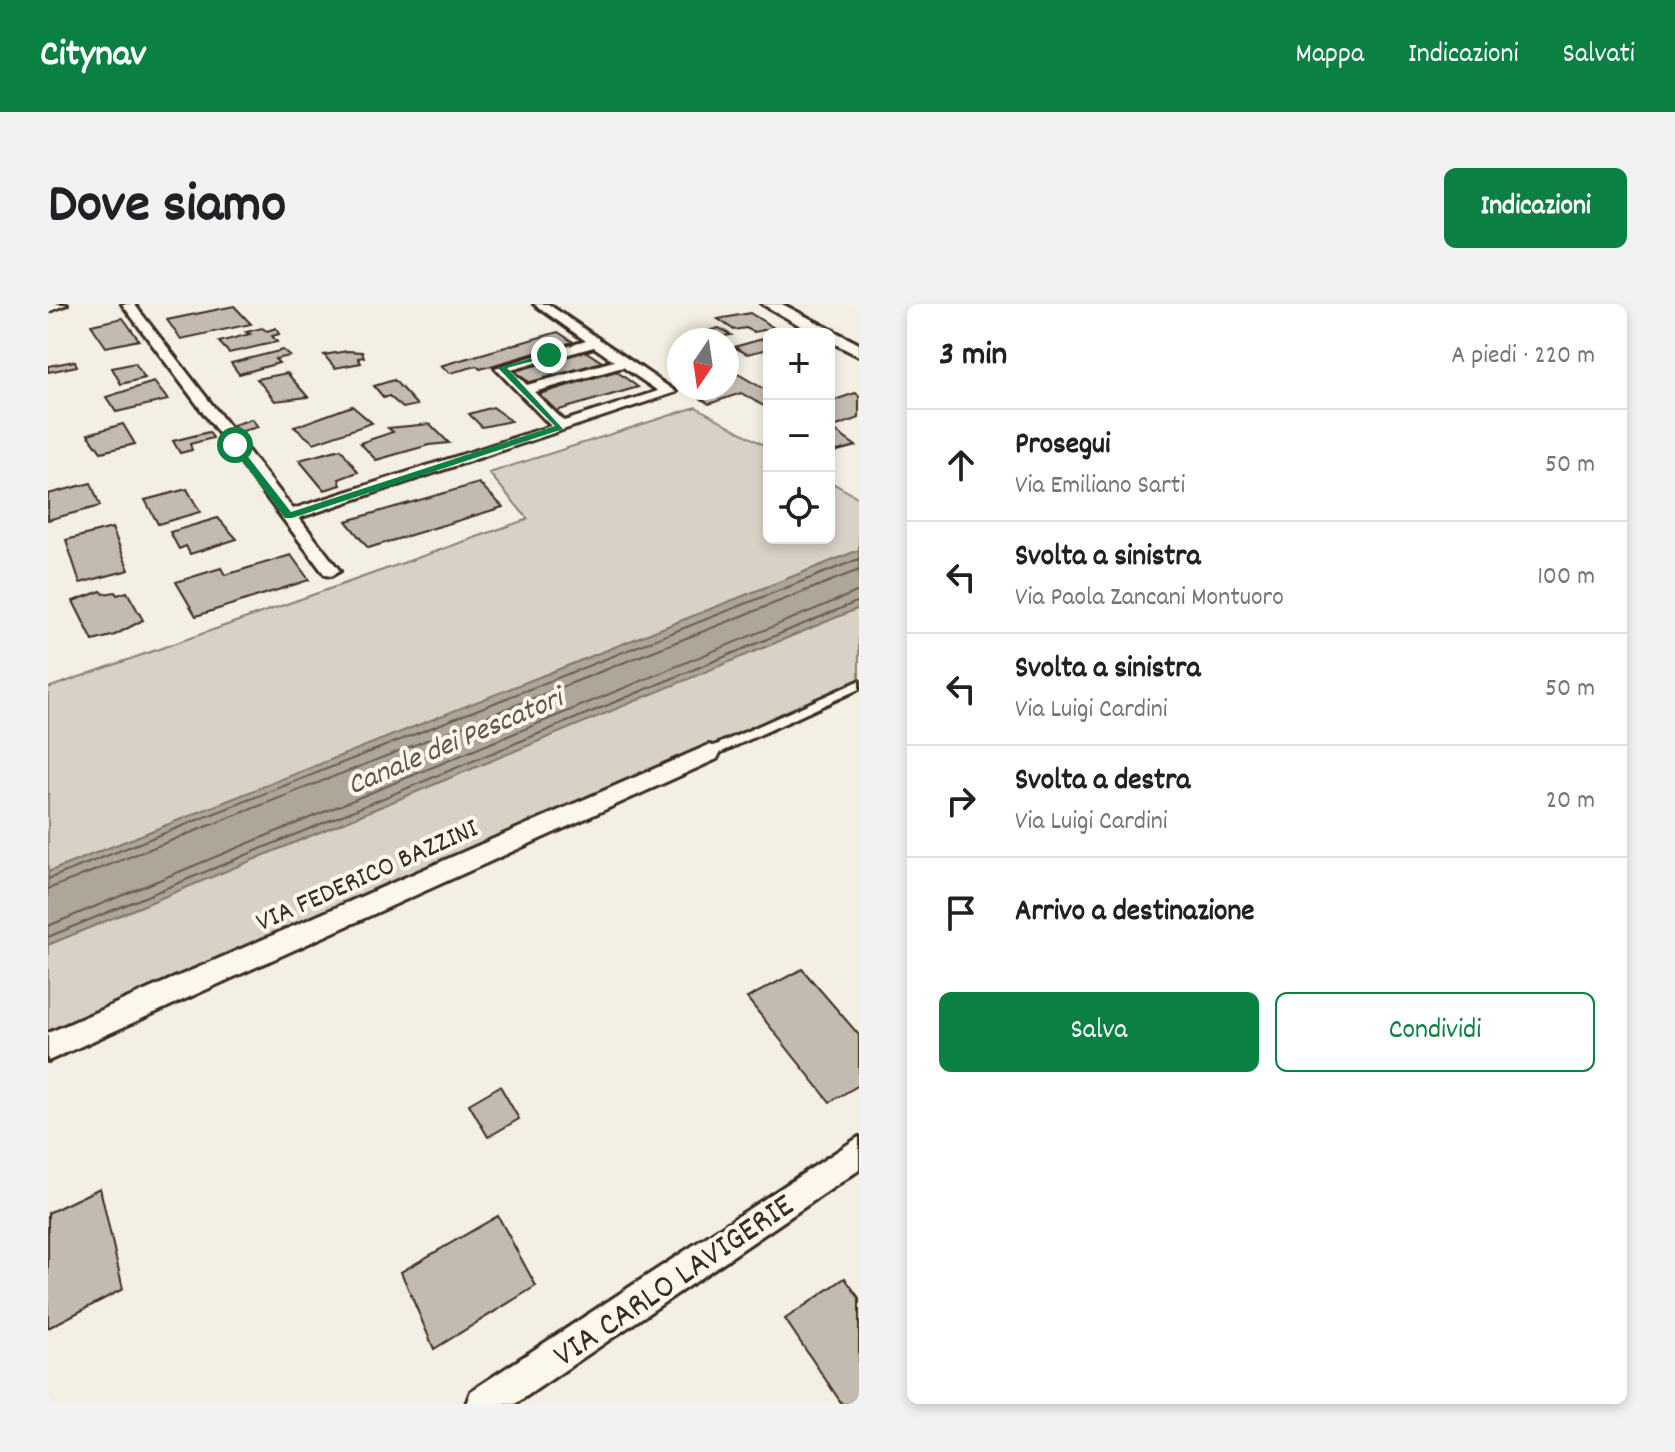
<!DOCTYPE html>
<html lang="it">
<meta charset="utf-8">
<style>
body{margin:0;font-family:Dekko,sans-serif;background:#f2f2f2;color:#202124}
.controls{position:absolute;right:24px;top:24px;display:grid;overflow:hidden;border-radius:12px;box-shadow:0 4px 12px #0003}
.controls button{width:72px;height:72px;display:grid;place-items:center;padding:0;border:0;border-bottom:2px solid #e0e0e0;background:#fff;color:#202124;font:40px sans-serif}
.compass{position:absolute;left:619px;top:24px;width:72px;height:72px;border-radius:50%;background:#fff;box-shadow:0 4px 12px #0003;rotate:193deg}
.stop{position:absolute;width:24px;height:24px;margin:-18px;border:6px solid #0b8043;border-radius:50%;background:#fff}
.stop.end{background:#0b8043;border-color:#fff;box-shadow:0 2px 8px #0008}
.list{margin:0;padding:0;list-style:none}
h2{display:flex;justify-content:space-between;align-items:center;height:104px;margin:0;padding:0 32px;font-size:34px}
h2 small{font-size:26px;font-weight:400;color:#757577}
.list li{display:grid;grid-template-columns:52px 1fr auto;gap:24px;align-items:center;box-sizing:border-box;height:112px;padding:0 32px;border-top:2px solid #e0e0e0}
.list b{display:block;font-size:30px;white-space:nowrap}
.list p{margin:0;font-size:26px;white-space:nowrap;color:#757577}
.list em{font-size:26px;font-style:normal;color:#757577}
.actions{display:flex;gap:16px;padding:24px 32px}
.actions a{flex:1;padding:18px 0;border:2px solid #0b8043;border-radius:12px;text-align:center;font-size:28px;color:#0b8043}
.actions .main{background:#0b8043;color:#fff}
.icon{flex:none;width:44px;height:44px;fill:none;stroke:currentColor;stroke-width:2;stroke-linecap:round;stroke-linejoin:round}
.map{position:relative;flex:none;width:811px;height:1100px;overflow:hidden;border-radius:12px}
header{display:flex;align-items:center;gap:48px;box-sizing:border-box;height:112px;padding:0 40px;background:#0b8043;color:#fff}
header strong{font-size:38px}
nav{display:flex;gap:44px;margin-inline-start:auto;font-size:28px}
.intro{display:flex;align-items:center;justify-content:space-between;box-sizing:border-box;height:192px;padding:0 48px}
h1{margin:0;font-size:56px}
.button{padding:20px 36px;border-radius:12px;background:#0b8043;color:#fff;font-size:28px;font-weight:700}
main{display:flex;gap:48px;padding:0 48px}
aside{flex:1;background:#fff;border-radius:12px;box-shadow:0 4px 12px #0003}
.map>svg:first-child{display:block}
</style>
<header>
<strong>Citynav</strong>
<nav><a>Mappa</a><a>Indicazioni</a><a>Salvati</a></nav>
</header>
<div class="intro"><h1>Dove siamo</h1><a class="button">Indicazioni</a></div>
<main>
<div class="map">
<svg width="811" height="1100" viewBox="0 0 811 1100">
<rect width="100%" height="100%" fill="#f3efe4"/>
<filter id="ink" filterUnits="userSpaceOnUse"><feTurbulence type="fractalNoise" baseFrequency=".0125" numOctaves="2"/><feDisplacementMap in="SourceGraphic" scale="16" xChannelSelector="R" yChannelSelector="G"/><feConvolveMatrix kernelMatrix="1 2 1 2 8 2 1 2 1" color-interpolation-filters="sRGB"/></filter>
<g filter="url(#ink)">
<path fill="#d8d1c6" stroke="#8a7e72" stroke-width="2" d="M648,103L721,144V234H781V177L811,194V382L0,743V384L480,215L441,169Z"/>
<path fill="#afa69a" stroke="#817468" stroke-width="2" d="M811,246V304L0,641V568Z"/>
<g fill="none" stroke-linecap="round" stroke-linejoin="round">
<g stroke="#695c50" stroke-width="2">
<path d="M0,575L811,255"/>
<path d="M0,585L811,266"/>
<path d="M0,622L811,287"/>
<path d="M0,633L811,297"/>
</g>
</g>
<g fill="#c3bbb0" stroke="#3b2a1e" stroke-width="2">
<path d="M186,2L203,20L133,35L119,16Z"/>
<path d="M702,9L726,24L706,28L698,24L686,26L670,15Z"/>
<path d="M75,14L91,36L58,43L43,21Z"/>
<path d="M214,24L219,27L228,24L231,30L224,32L229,38L181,49L171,38L202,30L198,28Z"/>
<path d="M671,24L683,31L651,36L643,31Z"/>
<path d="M510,28L525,38L432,65L429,62L402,69L392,62Z"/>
<path d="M721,33V45L699,50L686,43Z"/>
<path d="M235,46L242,52L227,55L231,59L191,70L183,59Z"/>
<path d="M299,47L314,48L316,53L310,54L313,59L287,64L276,51Z"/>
<path d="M537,47L554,58L483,79L463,66Z"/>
<path d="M27,57L29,62L0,68V62Z"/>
<path d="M87,59L97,74L73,80L64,64Z"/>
<path d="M568,67L590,83L508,107L488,91Z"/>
<path d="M239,69L260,93L227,97L209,75Z"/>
<path d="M690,70L721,88V105L693,89L661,100L638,85L679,84V73Z"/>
<path d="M346,76L369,101L355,104L341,92L336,94L326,82Z"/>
<path d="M106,78L120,96L68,108L58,93Z"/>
<path d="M807,89L811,91V114L783,124L808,142L782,149L781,98Z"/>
<path d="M304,102L324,119L266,139L246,123Z"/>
<path d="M445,103L463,117L434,123L421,110Z"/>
<path d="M204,115L210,123L191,128L185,121Z"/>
<path d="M75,120L87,140L53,148L40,130Z"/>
<path d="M382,120L401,139L381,141L328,156L312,139L345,128L340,124Z"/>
<path d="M161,128L165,134L142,140L144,146L132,149L125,137Z"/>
<path d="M293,145L310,168L291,175L293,181L276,186L251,156Z"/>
<path d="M43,179L52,202L0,216V190Z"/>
<path d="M431,179L455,203L320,244L298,217Z"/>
<path d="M139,185L152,208L110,220L97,196Z"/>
<path d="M170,214L189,235L142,250L138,242L131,245L122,228Z"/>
<path d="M64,224L81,266L32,279L18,236Z"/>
<path d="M243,251L261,276L148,312L128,278L173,264L177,271Z"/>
<path d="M53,287L56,290L67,288L69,291L79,288L95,316L67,331L45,337L25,297Z"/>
<path d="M754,665L811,731V781L782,798L699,694Z"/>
<path d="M452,782L471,815L440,833L421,800Z"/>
<path d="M52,884L75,985L0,1024V909Z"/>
<path d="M450,912L488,982L386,1045L353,968Z"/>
<path d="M797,974L811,994V1100H794L737,1015Z"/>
</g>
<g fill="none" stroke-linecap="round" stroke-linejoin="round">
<g stroke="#3b2a1e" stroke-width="6">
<path id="service" d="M811,377V385L665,452L661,453L656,449L657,446Z"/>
</g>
<g stroke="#3b2a1e" stroke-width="6">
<g id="minor">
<path d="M74,0H86L245,205L503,122L447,64L538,37L486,0H500L628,88L251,214L292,267L283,272L277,271ZM546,43L566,57L479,81L463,66ZM575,63L610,87L516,117L486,88Z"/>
<path d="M661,441L669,443L672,449L669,455L0,757V729Z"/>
<path d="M811,833V866L467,1100H418L423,1087Z"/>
</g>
</g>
<g stroke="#3b2a1e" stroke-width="6">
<g id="tertiary">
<path d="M0,0H19L0,8Z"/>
<path d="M714,0H734L811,40V52L781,37V30H767Z"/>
</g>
</g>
<use href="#service" fill="#fbf7ec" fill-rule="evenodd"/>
<use href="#minor" fill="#fbf7ec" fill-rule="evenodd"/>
<use href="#tertiary" fill="#fbf7ec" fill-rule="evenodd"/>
</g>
</g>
<path fill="#0b8043" d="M501,49L503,52L459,64L515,125L244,214H237L183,141L190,140L243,208L507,122L450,64Z"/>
<g text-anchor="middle" stroke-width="8" stroke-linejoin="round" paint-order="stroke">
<g font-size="28" fill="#3b2a1e" stroke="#fbf7ec">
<text transform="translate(318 569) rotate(-24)" y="10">VIA FEDERICO BAZZINI</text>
</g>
<g font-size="30" font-style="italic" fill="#645549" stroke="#fbf7ec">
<text transform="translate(406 436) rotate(-23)" y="10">Canale dei Pescatori</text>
</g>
<g font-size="34" fill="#3b2a1e" stroke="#fbf7ec">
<text transform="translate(624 974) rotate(-34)" y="12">VIA CARLO LAVIGERIE</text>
</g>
</g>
</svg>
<div class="controls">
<button>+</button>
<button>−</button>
<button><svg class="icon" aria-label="locate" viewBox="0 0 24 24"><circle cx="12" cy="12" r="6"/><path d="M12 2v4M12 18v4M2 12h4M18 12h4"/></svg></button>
</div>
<svg class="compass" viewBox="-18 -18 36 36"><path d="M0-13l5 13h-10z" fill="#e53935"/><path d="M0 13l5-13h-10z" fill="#757577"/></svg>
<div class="stop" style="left:187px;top:141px"></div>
<div class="stop end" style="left:501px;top:51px"></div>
</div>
<aside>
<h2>3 min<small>A piedi · 220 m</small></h2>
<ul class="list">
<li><svg class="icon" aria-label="ahead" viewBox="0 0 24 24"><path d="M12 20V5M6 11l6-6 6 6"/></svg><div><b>Prosegui</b><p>Via Emiliano Sarti</p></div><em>50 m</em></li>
<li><svg class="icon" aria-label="left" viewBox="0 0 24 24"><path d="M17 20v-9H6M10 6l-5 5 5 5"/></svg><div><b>Svolta a sinistra</b><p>Via Paola Zancani Montuoro</p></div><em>100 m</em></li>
<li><svg class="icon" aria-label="left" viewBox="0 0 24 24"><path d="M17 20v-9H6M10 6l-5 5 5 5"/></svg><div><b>Svolta a sinistra</b><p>Via Luigi Cardini</p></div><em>50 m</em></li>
<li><svg class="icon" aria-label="right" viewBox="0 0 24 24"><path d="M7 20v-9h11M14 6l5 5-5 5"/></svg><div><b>Svolta a destra</b><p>Via Luigi Cardini</p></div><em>20 m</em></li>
<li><svg class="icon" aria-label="arrive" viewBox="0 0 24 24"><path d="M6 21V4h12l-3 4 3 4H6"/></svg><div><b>Arrivo a destinazione</b></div></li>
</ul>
<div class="actions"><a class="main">Salva</a><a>Condividi</a></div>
</aside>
</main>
